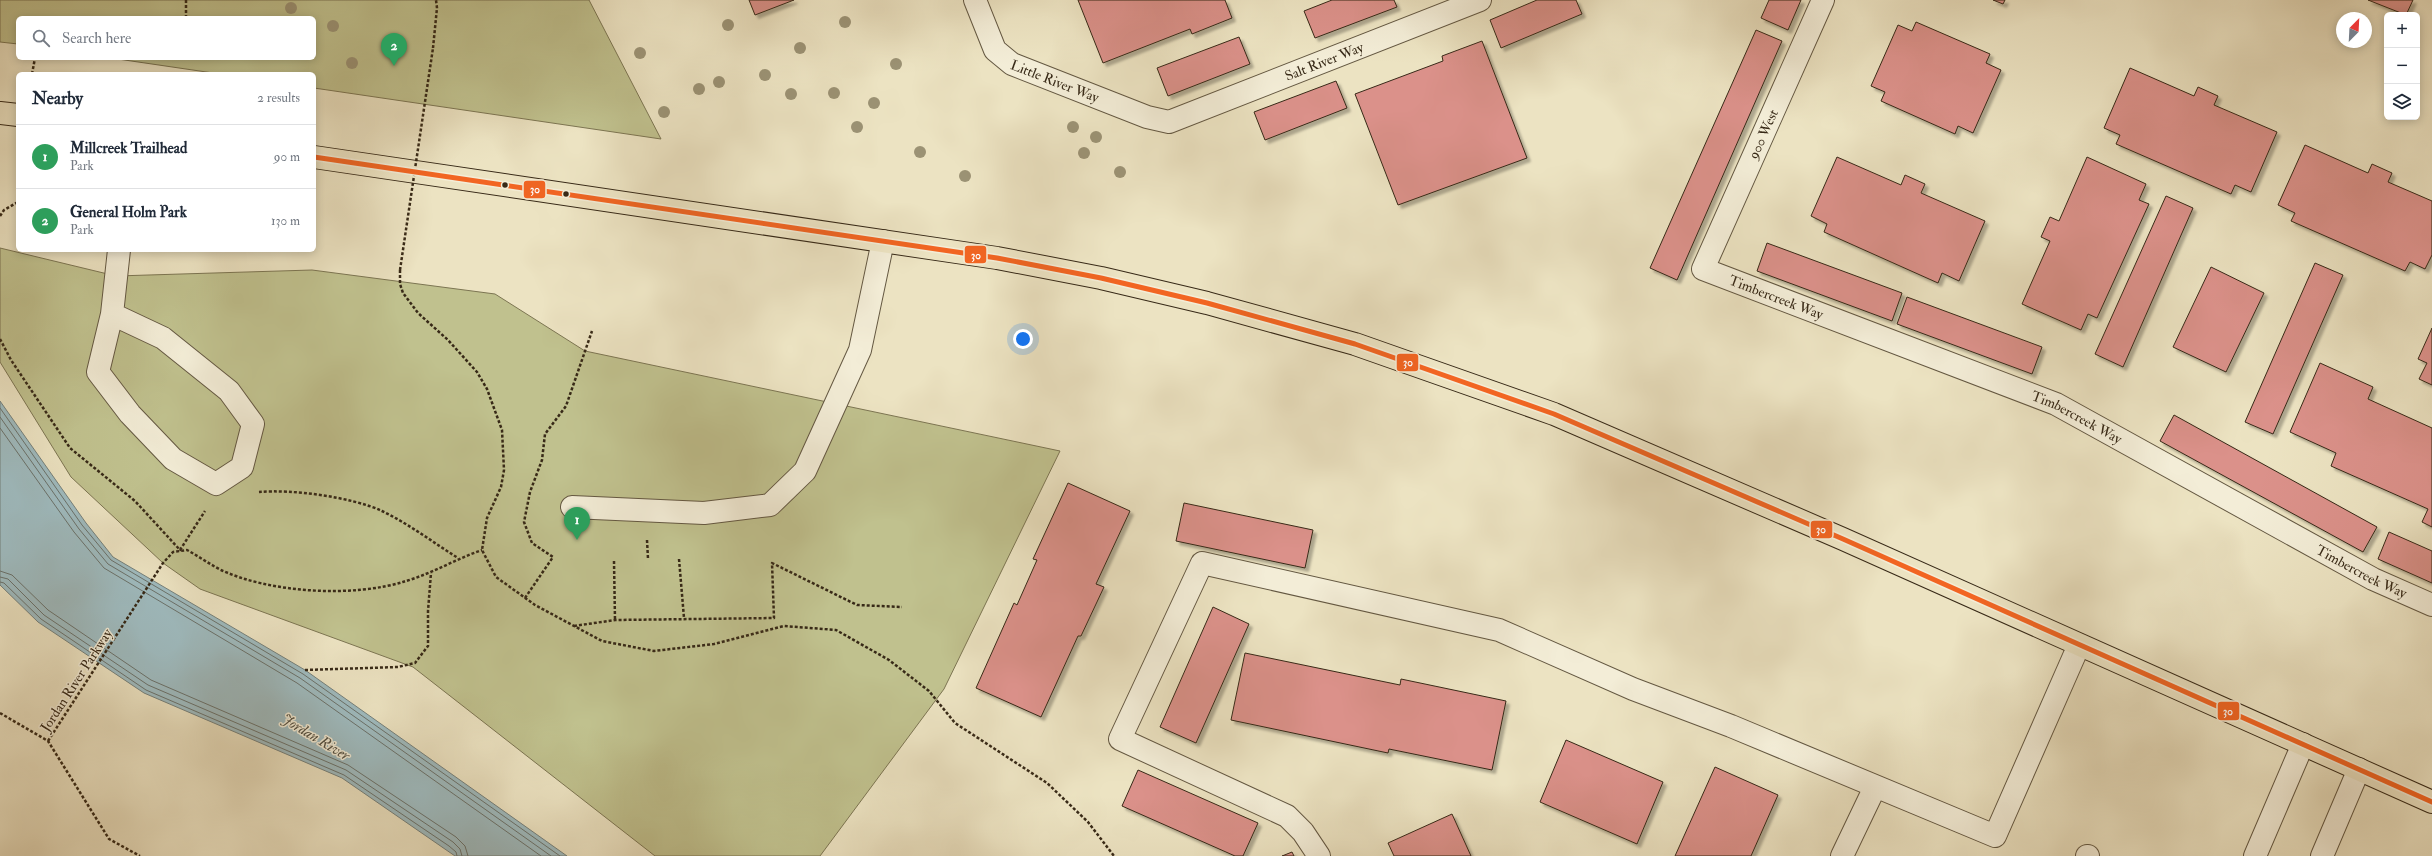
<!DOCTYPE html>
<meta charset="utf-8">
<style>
body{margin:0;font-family:"IM FELL Double Pica",serif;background:#f2f2f3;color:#1f2937}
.controls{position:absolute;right:12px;top:12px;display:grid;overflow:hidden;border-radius:6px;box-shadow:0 2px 10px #0003}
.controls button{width:36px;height:36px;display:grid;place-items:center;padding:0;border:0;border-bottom:1px solid #e0e1e3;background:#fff;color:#1f2937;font:20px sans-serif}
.compass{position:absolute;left:2336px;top:12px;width:36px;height:36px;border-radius:50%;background:#fff;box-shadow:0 2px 10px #0003;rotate:24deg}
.you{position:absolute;left:1023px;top:339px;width:14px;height:14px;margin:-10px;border:3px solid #fff;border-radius:50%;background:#1a73e8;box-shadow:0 0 0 6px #1a73e833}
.badge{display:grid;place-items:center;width:26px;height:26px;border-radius:50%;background:#db2777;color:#fff;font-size:13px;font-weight:700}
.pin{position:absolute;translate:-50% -33px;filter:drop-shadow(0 1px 2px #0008)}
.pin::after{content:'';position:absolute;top:21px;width:14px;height:12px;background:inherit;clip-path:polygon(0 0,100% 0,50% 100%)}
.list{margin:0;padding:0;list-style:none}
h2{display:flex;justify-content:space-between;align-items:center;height:52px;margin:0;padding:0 16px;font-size:17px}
h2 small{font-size:13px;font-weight:400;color:#747a83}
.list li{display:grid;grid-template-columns:26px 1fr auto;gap:12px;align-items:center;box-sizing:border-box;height:64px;padding:0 16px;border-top:1px solid #e0e1e3}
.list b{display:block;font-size:15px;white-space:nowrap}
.list p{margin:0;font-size:13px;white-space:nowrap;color:#747a83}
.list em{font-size:13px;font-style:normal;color:#747a83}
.icon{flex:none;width:22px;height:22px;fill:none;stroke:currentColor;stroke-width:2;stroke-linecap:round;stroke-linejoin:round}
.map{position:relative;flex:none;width:2432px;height:856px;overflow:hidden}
.search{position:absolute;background:#fff;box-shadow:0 2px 10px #0003;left:16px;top:16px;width:300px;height:44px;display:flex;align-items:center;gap:10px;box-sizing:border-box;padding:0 14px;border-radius:6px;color:#747a83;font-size:15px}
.panel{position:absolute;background:#fff;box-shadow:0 2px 10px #0003;left:16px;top:72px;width:300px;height:180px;border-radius:6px}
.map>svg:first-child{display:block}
</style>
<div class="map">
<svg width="2432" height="856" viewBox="0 0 2432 856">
<defs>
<filter id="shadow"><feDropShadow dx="3.5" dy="3.5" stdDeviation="1" flood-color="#0004"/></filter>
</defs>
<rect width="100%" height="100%" fill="#ece3c2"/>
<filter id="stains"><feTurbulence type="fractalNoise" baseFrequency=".005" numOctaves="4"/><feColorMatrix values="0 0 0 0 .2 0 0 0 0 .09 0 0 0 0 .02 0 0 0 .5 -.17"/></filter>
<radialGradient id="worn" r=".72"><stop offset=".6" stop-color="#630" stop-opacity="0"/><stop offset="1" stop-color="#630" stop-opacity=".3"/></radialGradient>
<g fill="#c0c18e" stroke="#7c7552">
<path d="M0,0H589L661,139L314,88V74H220L111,58H314V18H18V44L0,42Z"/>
<path d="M0,248L116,276L312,270L495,294L585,351L1060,451L944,689L820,856H655L413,667L200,589L163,563L71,477L0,362Z"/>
</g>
<path fill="#9fbbbf" stroke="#75817c" d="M0,401L86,523L113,557L305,670L567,856H455L342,778L144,693L38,622L0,585Z"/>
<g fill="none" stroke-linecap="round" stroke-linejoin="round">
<g stroke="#6b726b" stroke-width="1">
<path d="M0,408L82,525L111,560L303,674L560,856"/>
<path d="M0,417L79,529L108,564L300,678L551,856"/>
<path d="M0,428L74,532L104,568L297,683L541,856"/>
<path d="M0,571L12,575L48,610L151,680L348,765L456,837L465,846L468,856"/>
<path d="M0,577L8,579L44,615L148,685L346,770L453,842L460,849L462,856"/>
<path d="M0,582L4,583L41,619L146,690L344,775L449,846L456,852L457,856"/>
</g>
</g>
<g fill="#db918a" stroke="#372917" filter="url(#shadow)">
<path d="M749,0H794L755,15Z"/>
<path d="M1078,0H1225L1232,18L1192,34L1190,29L1103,63Z"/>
<path d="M1332,0H1394L1397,7L1315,38L1304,11Z"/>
<path d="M1537,0H1576L1582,14L1501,48L1490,20Z"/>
<path d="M1769,0H1801L1788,30L1761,18Z"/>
<path d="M1993,0H2005L2003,4Z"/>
<path d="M2368,0H2413L2406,15Z"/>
<path d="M1916,22L1990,54L1986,63L2001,70L1973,133L1958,126L1955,134L1881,101L1885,92L1871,86L1898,25L1912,31Z"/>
<path d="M1756,30L1782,41L1677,280L1650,268Z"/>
<path d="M1239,37L1250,64L1168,96L1157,68Z"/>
<path d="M1482,41L1527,158L1398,205L1355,94L1443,61L1442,56Z"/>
<path d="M2130,68L2194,96L2198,87L2218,96L2214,105L2277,132L2251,192L2235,185L2231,194L2116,144L2120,135L2104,128Z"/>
<path d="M1336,81L1347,108L1265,140L1254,112Z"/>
<path d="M2305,145L2368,173L2372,164L2392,173L2388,182L2432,201V255L2425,269L2410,262L2405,271L2291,221L2295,213L2278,205Z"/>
<path d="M1837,157L1901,185L1905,175L1925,184L1921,193L1985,221L1959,281L1942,273L1938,283L1824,232L1827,224L1811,216Z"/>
<path d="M2087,157L2146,184L2139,200L2149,204L2097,318L2088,314L2081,330L2022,304L2050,241L2041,237L2050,217L2059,221Z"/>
<path d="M2166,196L2193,208L2123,367L2095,354Z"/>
<path d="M1767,243L1902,293L1892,321L1757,271Z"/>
<path d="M2315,263L2343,275L2273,434L2245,422Z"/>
<path d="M2211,267L2264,293L2226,372L2173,347Z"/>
<path d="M1907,297L2042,347L2032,374L1897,324Z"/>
<path d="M2432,328V385L2419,379L2427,363L2418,359Z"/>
<path d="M2320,363L2373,387L2368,399L2432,428V527L2422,522L2428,509L2331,466L2336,453L2290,432Z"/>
<path d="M2174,415L2377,527L2363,552L2160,441Z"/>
<path d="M1068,483L1130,511L1096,584L1104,587L1081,636H1078L1041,717L976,688L1014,603L1017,605L1037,560L1033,559Z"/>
<path d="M1184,503L1313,530L1305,568L1176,541Z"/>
<path d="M2389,532L2432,551V583L2378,559Z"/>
<path d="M1213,607L1249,624L1196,743L1160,727Z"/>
<path d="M1245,653L1400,685L1401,679L1506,701L1492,770L1389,749L1388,753L1231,720Z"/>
<path d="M1566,740L1663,782L1637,844L1540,802Z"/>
<path d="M1715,767L1778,795L1751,856H1675Z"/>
<path d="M1138,770L1258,823L1243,856H1235L1122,806Z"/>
<path d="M1452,814L1471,856H1394L1388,843Z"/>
<path d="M1292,852L1294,856H1282Z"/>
</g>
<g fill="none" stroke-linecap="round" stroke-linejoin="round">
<g stroke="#645842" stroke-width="24">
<g id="minor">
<path id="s1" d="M975,0L995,50L1012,64L1147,117L1169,122L1480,0"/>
<path id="s2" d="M1823,0L1703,269L2056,404L2373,579L2432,605"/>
<path d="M112,314L163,338L229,391L253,424L242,467L216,484L173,459L130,414L98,372L112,314L119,250"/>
<path d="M572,507L704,513L770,505L805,471L860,350L883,241"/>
<path d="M1319,856L1303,832L1287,816L1120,739L1202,563L1499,630L1633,689L1731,726L1995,836L2079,645"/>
<path d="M1842,856L1875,787"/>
<path d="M2087,856H2088"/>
<path d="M2255,856L2303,744"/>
<path d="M2322,856L2359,769"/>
</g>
</g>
<g stroke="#372917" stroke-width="24">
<g id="major">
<path d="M0,113L18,115"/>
<path d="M314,157L997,258L1101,278L1207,303L1355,344L1554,414L1843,539L2432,802"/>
</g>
</g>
<g stroke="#372917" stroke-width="2.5" stroke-dasharray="3 2" stroke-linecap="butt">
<path d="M186,0V18"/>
<path d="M433,48L437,8L436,0"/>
<path d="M32,74L35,58"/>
<path d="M0,216L4,210L18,202"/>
<path d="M400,270V284L403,293L418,313L448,340L477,372L487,389L502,430L504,470L501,487L487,518L482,550L496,577L535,605L602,641L654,651L714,644L784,626L836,630L889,660L929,691L955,723L1047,783L1088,822L1114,856"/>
<path d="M0,339L11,360L70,448L135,501L180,550L205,511"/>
<path d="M259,492C291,489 352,497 382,511C409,524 434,543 458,558"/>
<path d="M647,540L648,559"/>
<path d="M679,559L684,618"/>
<path d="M614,561L615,620"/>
<path d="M525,598L553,557L532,543L524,522L530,492L542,460L545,434L566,406L592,331"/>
<path d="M574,626L615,620L774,618L772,563L857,605L902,607"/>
<path d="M305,670L398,667L415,663L428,646V611L431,573"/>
<path d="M0,713L48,741L109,839L140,856"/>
<path d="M48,741L163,563L173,552L187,550C198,556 208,563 219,569C268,593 354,598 406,581C433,573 456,559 482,550"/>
</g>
<use href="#minor" stroke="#f3edd7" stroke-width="22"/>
<use href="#major" stroke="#ece3c2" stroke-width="22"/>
<path stroke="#372917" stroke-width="2.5" stroke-dasharray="3 2" stroke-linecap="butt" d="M400,270L433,48"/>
<g stroke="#f3edd7" stroke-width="8">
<path id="bus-1" d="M314,157L997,258L1101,278L1207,303L1355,344L1554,414L1843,539L2432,802"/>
</g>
<use href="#bus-1" stroke="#f26522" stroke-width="5"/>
</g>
<g fill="#9b9274">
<circle cx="291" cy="8" r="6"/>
<circle cx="845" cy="22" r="6"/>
<circle cx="728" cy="25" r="6"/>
<circle cx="333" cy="26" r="6"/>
<circle cx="800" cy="48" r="6"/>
<circle cx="640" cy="53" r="6"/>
<circle cx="352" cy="63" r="6"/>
<circle cx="896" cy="64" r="6"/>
<circle cx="765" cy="75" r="6"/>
<circle cx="719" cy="82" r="6"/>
<circle cx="699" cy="89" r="6"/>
<circle cx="834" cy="93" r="6"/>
<circle cx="791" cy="94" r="6"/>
<circle cx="874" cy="103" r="6"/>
<circle cx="664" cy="112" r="6"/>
<circle cx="857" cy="127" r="6"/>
<circle cx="1073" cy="127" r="6"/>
<circle cx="1096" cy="137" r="6"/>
<circle cx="920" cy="152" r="6"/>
<circle cx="1084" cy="153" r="6"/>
<circle cx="1120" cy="172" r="6"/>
<circle cx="965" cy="176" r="6"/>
</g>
<g fill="#372917" stroke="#f3edd7" stroke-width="1.5">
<circle cx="505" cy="185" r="3.5"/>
<circle cx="566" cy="194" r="3.5"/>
</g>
<g text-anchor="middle" stroke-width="3" stroke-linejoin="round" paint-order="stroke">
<g font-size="14" fill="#372917" stroke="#f3edd7">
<text dy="5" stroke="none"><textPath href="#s1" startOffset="410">Salt River Way</textPath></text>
<text dy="5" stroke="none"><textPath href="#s1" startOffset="122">Little River Way</textPath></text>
<text transform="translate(1763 134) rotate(-66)" y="5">900 West</text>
<text dy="5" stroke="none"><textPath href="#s2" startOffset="373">Timbercreek Way</textPath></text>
<text dy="5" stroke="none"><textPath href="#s2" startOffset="697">Timbercreek Way</textPath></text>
<text dy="5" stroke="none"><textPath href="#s2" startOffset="1021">Timbercreek Way</textPath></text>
<text transform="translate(76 680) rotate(-57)" y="5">Jordan River Parkway</text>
</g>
<g font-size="15" font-style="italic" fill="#514e41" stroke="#f3edd7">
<text transform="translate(316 737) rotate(31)" y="5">Jordan River</text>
</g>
</g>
<g stroke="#f3edd7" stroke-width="1.5">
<rect x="523" y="180" width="23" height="19" rx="4" fill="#f26522"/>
<rect x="964" y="245" width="23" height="19" rx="4" fill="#f26522"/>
<rect x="1396" y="353" width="23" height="19" rx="4" fill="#f26522"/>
<rect x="1810" y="520" width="23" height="19" rx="4" fill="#f26522"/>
<rect x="2217" y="701" width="23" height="20" rx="4" fill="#f26522"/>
</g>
<g font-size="11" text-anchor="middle" font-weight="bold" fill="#fff">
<text x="535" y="193">30</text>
<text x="976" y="259">30</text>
<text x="1408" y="366">30</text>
<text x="1821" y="533">30</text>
<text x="2228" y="715">30</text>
</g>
<rect width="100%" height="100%" filter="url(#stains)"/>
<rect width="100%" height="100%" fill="url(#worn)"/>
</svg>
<div class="controls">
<button>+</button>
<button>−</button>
<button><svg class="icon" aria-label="layers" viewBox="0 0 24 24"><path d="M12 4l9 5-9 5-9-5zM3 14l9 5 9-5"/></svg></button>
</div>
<svg class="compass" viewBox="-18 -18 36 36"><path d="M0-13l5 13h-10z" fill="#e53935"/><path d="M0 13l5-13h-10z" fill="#747a83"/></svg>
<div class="you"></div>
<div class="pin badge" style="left:577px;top:540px;background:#2e9e5b">1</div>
<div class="pin badge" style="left:394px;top:66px;background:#2e9e5b">2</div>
<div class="search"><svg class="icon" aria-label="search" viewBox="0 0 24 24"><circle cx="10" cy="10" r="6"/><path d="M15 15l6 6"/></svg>Search here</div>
<section class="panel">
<h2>Nearby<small>2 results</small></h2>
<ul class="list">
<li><span class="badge" style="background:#2e9e5b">1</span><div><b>Millcreek Trailhead</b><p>Park</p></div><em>90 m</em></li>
<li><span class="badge" style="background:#2e9e5b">2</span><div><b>General Holm Park</b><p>Park</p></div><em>130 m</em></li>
</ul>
</section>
</div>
